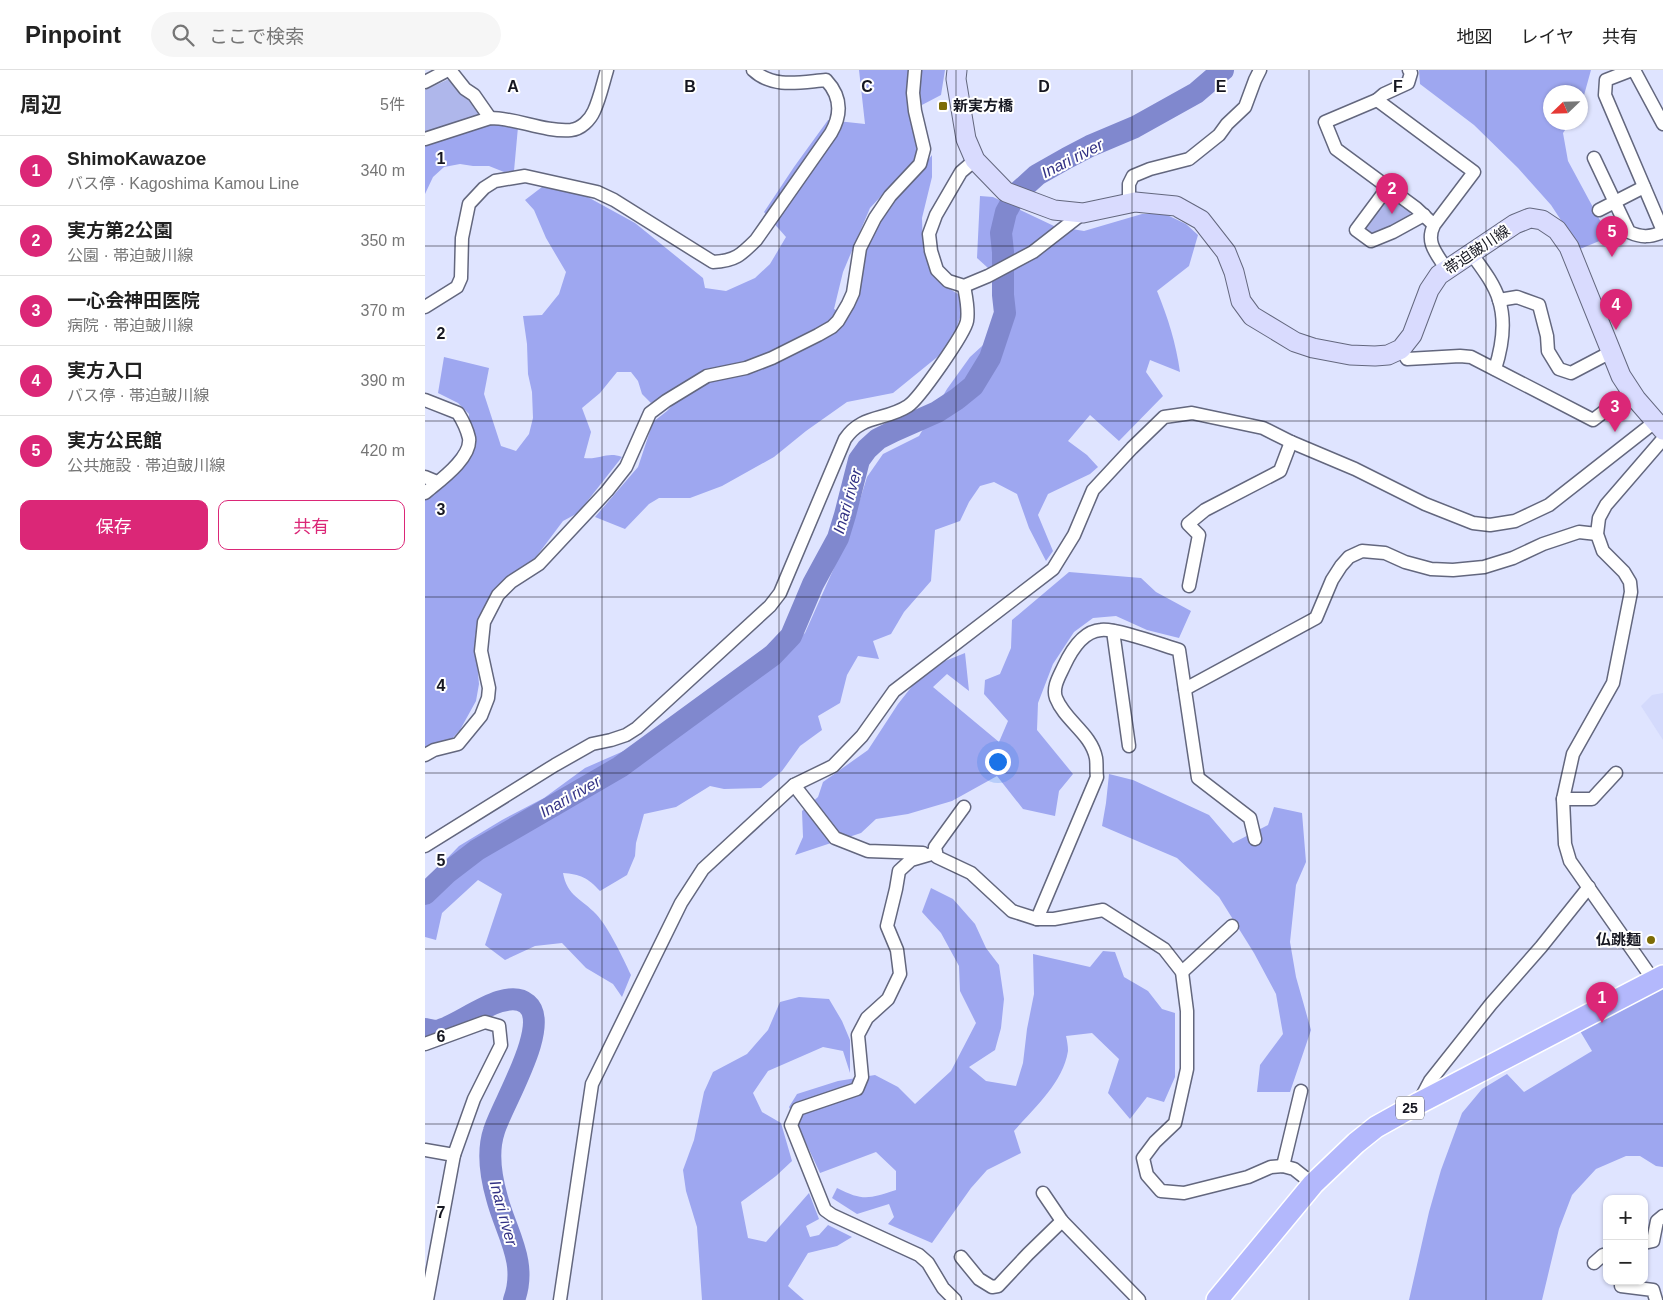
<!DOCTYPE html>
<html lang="ja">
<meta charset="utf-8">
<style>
body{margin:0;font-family:Helvetica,"Noto Sans JP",sans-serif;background:#f6f6f6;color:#222}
.controls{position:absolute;right:15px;bottom:15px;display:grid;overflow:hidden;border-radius:10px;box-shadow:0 1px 4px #0004}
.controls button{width:45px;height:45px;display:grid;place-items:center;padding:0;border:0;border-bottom:1px solid #e0e0e0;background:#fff;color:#222;font:25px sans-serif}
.compass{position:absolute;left:1118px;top:15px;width:45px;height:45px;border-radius:50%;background:#fff;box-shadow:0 1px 4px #0004;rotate:247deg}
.you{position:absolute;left:572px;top:691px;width:18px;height:18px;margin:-12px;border:4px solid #fff;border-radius:50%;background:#1a73e8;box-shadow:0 0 0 8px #1a73e833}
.badge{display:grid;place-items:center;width:32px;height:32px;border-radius:50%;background:#db2777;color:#fff;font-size:16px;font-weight:700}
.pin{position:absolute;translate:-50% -41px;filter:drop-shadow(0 1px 2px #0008)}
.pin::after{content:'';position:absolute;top:26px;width:18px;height:15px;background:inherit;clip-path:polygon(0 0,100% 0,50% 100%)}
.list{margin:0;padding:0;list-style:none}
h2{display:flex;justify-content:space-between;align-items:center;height:65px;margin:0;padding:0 20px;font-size:21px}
h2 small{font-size:16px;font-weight:400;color:#767676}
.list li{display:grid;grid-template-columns:32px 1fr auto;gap:15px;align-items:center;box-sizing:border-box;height:70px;padding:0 20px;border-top:1px solid #e0e0e0}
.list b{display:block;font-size:19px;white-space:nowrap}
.list p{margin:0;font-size:16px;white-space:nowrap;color:#767676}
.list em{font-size:16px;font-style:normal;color:#767676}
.actions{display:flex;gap:10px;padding:15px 20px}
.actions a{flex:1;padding:11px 0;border:1px solid #db2777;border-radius:10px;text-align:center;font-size:18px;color:#db2777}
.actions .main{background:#db2777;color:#fff}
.icon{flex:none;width:28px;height:28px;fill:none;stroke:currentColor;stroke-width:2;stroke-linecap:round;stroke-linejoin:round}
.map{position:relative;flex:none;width:1238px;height:1230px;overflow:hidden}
header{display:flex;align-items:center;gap:30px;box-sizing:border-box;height:70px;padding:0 25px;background:#fff;border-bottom:1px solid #e0e0e0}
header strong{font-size:24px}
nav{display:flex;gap:28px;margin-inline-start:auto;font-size:18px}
.search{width:350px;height:45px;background:#f6f6f6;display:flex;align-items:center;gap:12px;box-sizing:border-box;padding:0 18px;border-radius:28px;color:#767676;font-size:19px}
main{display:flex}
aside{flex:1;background:#fff}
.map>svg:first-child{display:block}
</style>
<header>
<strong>Pinpoint</strong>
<div class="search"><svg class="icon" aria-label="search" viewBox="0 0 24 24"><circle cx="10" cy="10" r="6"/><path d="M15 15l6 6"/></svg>ここで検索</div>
<nav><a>地図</a><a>レイヤ</a><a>共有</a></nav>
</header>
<main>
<aside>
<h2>周辺<small>5件</small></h2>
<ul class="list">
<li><span class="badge">1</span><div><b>ShimoKawazoe</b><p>バス停 · Kagoshima Kamou Line</p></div><em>340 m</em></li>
<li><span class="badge">2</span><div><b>実方第2公園</b><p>公園 · 帯迫皷川線</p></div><em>350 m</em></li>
<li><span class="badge">3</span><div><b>一心会神田医院</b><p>病院 · 帯迫皷川線</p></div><em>370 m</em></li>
<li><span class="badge">4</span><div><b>実方入口</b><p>バス停 · 帯迫皷川線</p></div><em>390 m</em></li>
<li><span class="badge">5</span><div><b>実方公民館</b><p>公共施設 · 帯迫皷川線</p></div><em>420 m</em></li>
</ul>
<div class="actions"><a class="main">保存</a><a>共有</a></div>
</aside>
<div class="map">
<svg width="1238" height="1230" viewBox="0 0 1238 1230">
<rect width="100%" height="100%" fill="#dfe4ff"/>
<path fill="#d4dafc" d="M1238,623V670L1216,636L1227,625Z"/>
<g fill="#afb7eb">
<path d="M24,9L30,11L58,42L56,47L0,63V20Z"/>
<path d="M966,126L986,140L984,149L946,165L940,161V156L960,128Z"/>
</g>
<g fill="#9ea7f0">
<path d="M434,0H520L516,25L495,36L491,89L445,138L418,202L409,239L419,244C426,221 432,197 442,175C457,140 485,115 507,85V107L497,148L498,179L508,204L520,216L536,226V244L530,264L516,284L468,323L422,332L381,361L349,387L297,416L265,428H234L224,434L200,459L170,447L213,397L228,352L242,341L268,313L226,333L217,324L213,311L206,302H192L175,323L157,338L166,362L159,388C175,390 182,381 197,387L153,443L138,451L108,491L63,534L50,566L54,614L51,631L35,660L24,672L0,680V419L17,401L44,368V344L33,333L13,323L19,287L64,298L59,324L76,376L91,381L104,364L108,348L107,322L103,304L102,274L98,246L117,245L134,224L141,202L121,168L109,140L100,130L117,117L159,125L210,153L278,208L280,218L301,221L330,208L345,194L361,167L339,142L369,97L403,50L440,54Z"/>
<path d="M994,0H1166L1156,36V22H1126V52L1145,53L1138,63L1143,91L1184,167L1155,179L1126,135L1093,98L1049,55L995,14Z"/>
<path d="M65,52L93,57L89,101L79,102L64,96H48L35,94L19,97L8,107L0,124V73Z"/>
<path d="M555,126L568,127L629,156L659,161L717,144H740L761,154L773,165L764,196L732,221C743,248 751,273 755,302L725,290L721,302L738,326L694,371L665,345L643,371L662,385L673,397L665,404L623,424L613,445L628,481L621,491L604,458L592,424L569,412L555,416L544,432L535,451L510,460L506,511L479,542L466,564L448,571L454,589L433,586L422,605L415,633L393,646L397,660L375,676L357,701L336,718L299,719L285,716L251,737L219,744L211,773L210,786L202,805L175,821C163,808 155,804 138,803C142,826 157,829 171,844C184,858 198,888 206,905L197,927L188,914L161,898L137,873L110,876L80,890L60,875L77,824L53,810L17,843L11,870L0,867V811L34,776L77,750L119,728L160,698L201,680L316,619L380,563L425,462L442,407L458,384L494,366L522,319L545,287L568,266L576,227L571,210L563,198L552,188Z"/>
<path d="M644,502L716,508L731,522L766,541L754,568L722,560L691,546L668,548L649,562L628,594L613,633L612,660L648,704L634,721L630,746L598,739L572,706L527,731L483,744L451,749L436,763L370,785L378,767L377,741L393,727L398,712L443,680L473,634L488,615L520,591L540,583L544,621L522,604L508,617L574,672L583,651L559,624L560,610L575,604L586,578L587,550Z"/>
<path d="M684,704L708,710L784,745L808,773L843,755L849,737L877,743L881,792L871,815L865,872L871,907L886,960L865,1022H832L835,995L858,964L851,924L829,883L794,827L752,788L677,756L681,733Z"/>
<path d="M506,818L528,829L550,854L561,878L574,895L579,929L576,958L570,980L544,997L561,1011L591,1016L598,993L602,959L609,924L608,884L665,897L678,881L690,882L699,907L723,921L737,939L750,943V1007L739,1032L722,1027L705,1049L683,1023L694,989L667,963L641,966C642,970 643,976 643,981C638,1013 609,1038 589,1061L596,1083L562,1100L546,1118L507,1173L463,1154L469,1147L464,1134L432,1144L407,1128L412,1118C439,1132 445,1128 471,1120V1101L451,1082L395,1103L364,1037L372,1024L413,1011L450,1005L473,1017L490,1034L526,1001L551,953L535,921L534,896L516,863L497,842Z"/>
<path d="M1238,918V1097L1231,1096L1215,1086H1201L1171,1099L1147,1125L1134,1159L1117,1230H984L1004,1142L1016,1100L1037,1043L1057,1019L1082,1004L1099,1022L1167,981L1155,961Z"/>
<path d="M374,927L404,929L417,951L425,970V1003L418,981L398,977L343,1001L328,1023L337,1042L356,1053L367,1091L351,1106L316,1132L323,1168L341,1172L384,1123L394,1149L381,1156L385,1167L394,1165L403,1155L427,1167L412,1176L383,1183L363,1216L379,1230H277L272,1157L261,1121L258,1100L269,1070L279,1022L288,1002L322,984L343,960L355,932Z"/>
</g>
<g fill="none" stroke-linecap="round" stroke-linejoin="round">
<g stroke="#8088ce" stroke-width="22">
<path d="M0,824L22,803L52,780L195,697L348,585L366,566L388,514L413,468L420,445L434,390L442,379L453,369L469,361L512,342L532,329L548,316L565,288L580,243L578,225V182L576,163L581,142L591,124L612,105L642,88L665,76L710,57L771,23L798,0"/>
<path d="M0,959C4,960 7,961 11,961C33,958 80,915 102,934C127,955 76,1036 69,1061C62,1082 66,1107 72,1128C81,1163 103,1192 89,1230"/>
</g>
<g stroke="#63677e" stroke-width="15">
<g id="street">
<path d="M25,0L40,19L49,25L65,48"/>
<path d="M1207,0L1181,10L1180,25L1238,161"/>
<path d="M1209,0L1238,54"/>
<path d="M0,12L23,0"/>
<path d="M952,30L959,24L983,13L986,3L984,0"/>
<path d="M0,69L65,48C92,48 118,62 146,60C156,59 165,50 169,41C175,28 178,13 182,0"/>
<path d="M1169,88L1204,162C1217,168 1225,167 1238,162"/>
<path d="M550,90L536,102L511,145L504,164L506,181L512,200L523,211L539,216L563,206L608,182L658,143"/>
<path d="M963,117L931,160L946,171L968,162L999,145"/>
<path d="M704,133V114L708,106L725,99L764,89L794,65L802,54L820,37L830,10L835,0"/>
<path d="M1174,140L1219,117"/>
<path d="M1009,155L991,138L911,79L900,52L952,30L1049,102L1009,155C1000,173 1012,184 1022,200"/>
<path d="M1046,183C1056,197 1069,213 1074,230C1081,252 1077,277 1070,299"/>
<path d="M1074,230L1092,227L1114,235L1122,266L1123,281L1134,299L1146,303L1186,282"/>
<path d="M0,237L32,217L36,208L37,168L44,134L59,118L70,111L100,106L172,122L189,130L288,192C310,191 316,185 331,170L406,63C417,44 416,26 401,10C376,12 348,19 328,0"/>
<path d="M976,279L982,289L1035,286L1046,287L1168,350L1205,322"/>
<path d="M0,330L33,343C38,351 42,359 44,368C47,388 14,411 0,423"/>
<path d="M0,407L12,412"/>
<path d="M764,516L774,465L763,454L780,440L855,401L866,372"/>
<path d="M688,561L704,676"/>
<path d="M760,619L891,548L907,510L916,496L924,487L937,481L960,483L980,492L1006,499L1028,500L1059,497L1088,488L1118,474L1154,462L1172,464"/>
<path d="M0,685L9,680L33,674L56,646L63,628L64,618L56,581L59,552L73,525L86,512L114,494L182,421L201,397L225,343L241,331L282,306L321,298L347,288L393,265L407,257L413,251L423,234L428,223L435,178L450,148L465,126L495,94L499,79L490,41L488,23L490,0"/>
<path d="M369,715L410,768L443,781L498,783"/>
<path d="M1138,729H1167L1191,703"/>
<path d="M539,737L510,777L512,787L546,803L587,841L612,849H629L678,840L739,879L757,902L762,941V999L750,1053L730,1072L718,1088L722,1105L736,1121L759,1123L823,1107L846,1097L858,1096L869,1099L888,1114"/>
<path d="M0,776L130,695L167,674L186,670L201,665L212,658L345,536L355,523L420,369C437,344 460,351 483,336C494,329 540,263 542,251C544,239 541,227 539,216"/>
<path d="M510,783L486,790L474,801L471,819L462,856L472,880L475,904L463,929L442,948L433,965L437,1007L432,1019L373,1039L366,1055L400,1140L407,1145L494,1185L503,1193L518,1218L530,1230"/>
<path d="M612,849L672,707C671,701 672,694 671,688C666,663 640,651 631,628C627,617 635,605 639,596C646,581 658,561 676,560C691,558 737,575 754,580L773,708L825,748L830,769"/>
<path d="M757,902L807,856"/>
<path d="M1229,911L1145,791L1140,774L1138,729L1148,684L1188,613L1206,522L1205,512L1199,502L1178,481L1172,464L1174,448L1181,435L1238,369"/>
<path d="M0,974L60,952L74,956L76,975L49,1029L29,1085"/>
<path d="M995,1030L1005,1011L1066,934L1116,877L1164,817"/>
<path d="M0,1080L29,1085L2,1230"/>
<path d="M858,1096L876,1021"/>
<path d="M618,1123L637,1151L714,1230"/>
<path d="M1219,1173L1228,1171L1232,1151L1238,1146"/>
<path d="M536,1187L554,1209L567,1217L573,1216L603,1184L637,1151"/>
<path d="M1169,1193L1178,1185L1182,1184"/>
<path d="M1196,1216L1228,1220L1231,1230"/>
<path d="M135,1230L167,1014L256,833L278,799L369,715L408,696L437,666L469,621L628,499L649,465L668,420L707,378L739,347L767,343L838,358L866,372L930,399L1000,434L1048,453L1065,455L1090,451L1124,435L1231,351"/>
</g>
</g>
<g stroke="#63677e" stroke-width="21">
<path id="secondary" d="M532,0L531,9L541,69L550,90L581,122L629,140L658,143L710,132L751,136L776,150L801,182L809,202L816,231L827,246L870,272L888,278L925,285L950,286L963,285L976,279L987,265L1004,220L1014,205L1090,154L1105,148L1117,150L1132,160L1144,177L1196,306L1211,329L1238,360"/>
</g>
<g stroke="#fff" stroke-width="24">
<path id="primary" d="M792,1230L888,1114L931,1073L951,1057L994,1033L1238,906"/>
</g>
<use href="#street" stroke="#fff" stroke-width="12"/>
<use href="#secondary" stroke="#d9dbfe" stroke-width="19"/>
<use href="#primary" stroke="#b3b8fc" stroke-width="21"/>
</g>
<path fill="none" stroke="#161721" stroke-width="1" stroke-opacity="0.55" d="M177,0V1230M354,0V1230M531,0V1230M707,0V1230M884,0V1230M1061,0V1230M0,176H1238M0,351H1238M0,527H1238M0,703H1238M0,879H1238M0,1054H1238"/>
<g fill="#7d6c05" stroke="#fff" stroke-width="2">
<rect x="513" y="31" width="10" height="10" rx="2.5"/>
<circle cx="1226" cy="870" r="5"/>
</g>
<g text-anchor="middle" stroke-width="4" stroke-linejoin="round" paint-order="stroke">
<rect fill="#fff" stroke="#5c5d64" stroke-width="1" x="971" y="1026.5" width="28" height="23" rx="4"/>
<g font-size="14" font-weight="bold" fill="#161721">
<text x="985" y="1043">25</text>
</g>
<g font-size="15" font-weight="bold" fill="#161721" stroke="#fff" text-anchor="start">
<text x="528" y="41">新実方橋</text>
<text x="1216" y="875" text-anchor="end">仏跳麺</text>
</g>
<g font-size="15" fill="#161721" stroke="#fff">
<text transform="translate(1052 180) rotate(-34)" y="5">帯迫皷川線</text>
</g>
<g font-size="16" font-style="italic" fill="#333285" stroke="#fff">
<text transform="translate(647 88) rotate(-27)" y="6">Inari river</text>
<text transform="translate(422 431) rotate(-74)" y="6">Inari river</text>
<text transform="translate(145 726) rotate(-30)" y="6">Inari river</text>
<text transform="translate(79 1143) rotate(75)" y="6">Inari river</text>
</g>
</g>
<g font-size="16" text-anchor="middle" font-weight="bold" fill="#161721" stroke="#fff" stroke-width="4" stroke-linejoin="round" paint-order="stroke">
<text x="88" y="22">A</text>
<text x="265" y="22">B</text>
<text x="442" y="22">C</text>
<text x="619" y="22">D</text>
<text x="796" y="22">E</text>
<text x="973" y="22">F</text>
<text x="16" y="94">1</text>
<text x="16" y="269">2</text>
<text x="16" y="445">3</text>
<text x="16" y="621">4</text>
<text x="16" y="796">5</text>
<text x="16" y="972">6</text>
<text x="16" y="1148">7</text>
</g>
</svg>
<div class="controls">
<button>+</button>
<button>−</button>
</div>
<svg class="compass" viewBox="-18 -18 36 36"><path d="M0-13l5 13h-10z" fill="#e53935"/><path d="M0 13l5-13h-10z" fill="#767676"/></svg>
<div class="you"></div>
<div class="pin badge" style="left:1177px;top:953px">1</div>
<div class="pin badge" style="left:967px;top:144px">2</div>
<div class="pin badge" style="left:1190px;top:362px">3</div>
<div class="pin badge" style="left:1191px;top:260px">4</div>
<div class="pin badge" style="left:1187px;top:187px">5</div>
</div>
</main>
